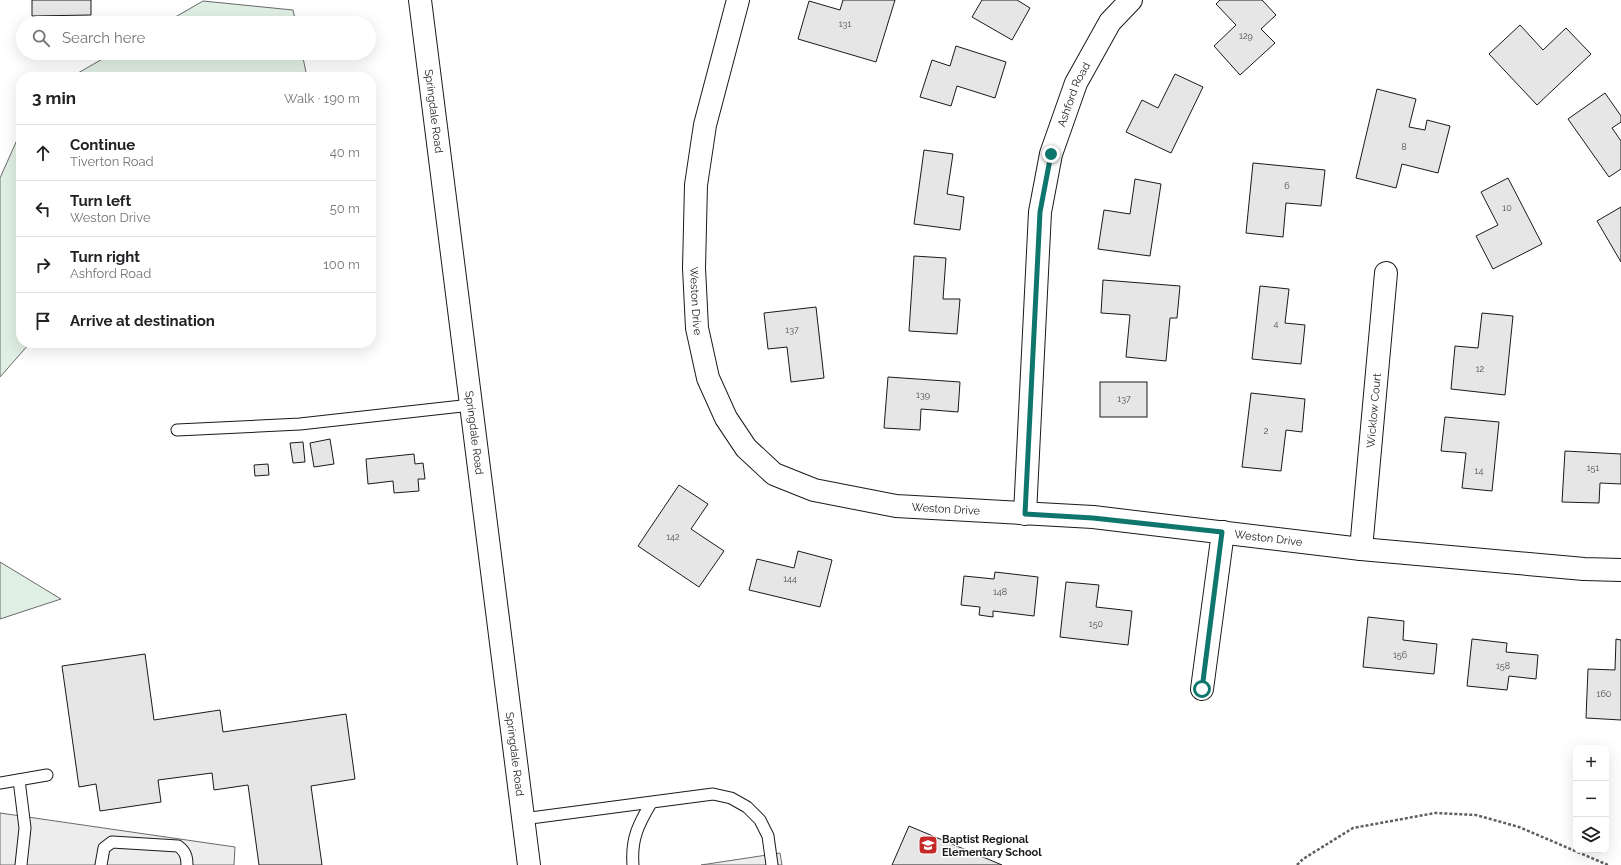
<!DOCTYPE html>
<meta charset="utf-8">
<style>
body{margin:0;font-family:Raleway,sans-serif;background:#f2f2f2;color:#202124}
.controls{position:absolute;right:12px;bottom:12px;display:grid;overflow:hidden;border-radius:8px;box-shadow:0 4px 16px #0002}
.controls button{width:36px;height:36px;display:grid;place-items:center;padding:0;border:0;border-bottom:1px solid #e0e0e0;background:#fff;color:#202124;font:20px sans-serif}
.stop{position:absolute;width:12px;height:12px;margin:-9px;border:3px solid #0f766e;border-radius:50%;background:#fff}
.stop.end{background:#0f766e;border-color:#fff;box-shadow:0 1px 4px #0008}
.list{margin:0;padding:0;list-style:none}
h2{display:flex;justify-content:space-between;align-items:center;height:52px;margin:0;padding:0 16px;font-size:17px}
h2 small{font-size:13px;font-weight:400;color:#757577}
.list li{display:grid;grid-template-columns:26px 1fr auto;gap:12px;align-items:center;box-sizing:border-box;height:56px;padding:0 16px;border-top:1px solid #e0e0e0}
.list b{display:block;font-size:15px;white-space:nowrap}
.list p{margin:0;font-size:13px;white-space:nowrap;color:#757577}
.list em{font-size:13px;font-style:normal;color:#757577}
.icon{flex:none;width:22px;height:22px;fill:none;stroke:currentColor;stroke-width:2;stroke-linecap:round;stroke-linejoin:round}
.map{position:relative;flex:none;width:1621px;height:865px;overflow:hidden}
.search{position:absolute;background:#fff;box-shadow:0 4px 16px #0002;left:16px;top:16px;width:360px;height:44px;display:flex;align-items:center;gap:10px;box-sizing:border-box;padding:0 14px;border-radius:22px;color:#757577;font-size:15px}
.panel{position:absolute;background:#fff;box-shadow:0 4px 16px #0002;left:16px;top:72px;width:360px;height:276px;border-radius:16px}
.map>svg:first-child{display:block}
</style>
<div class="map">
<svg width="1621" height="865" viewBox="0 0 1621 865">
<rect width="100%" height="100%" fill="#fff"/>
<g fill="#e0efe3" stroke="#6a6a6a">
<path d="M203,1L293,10L296,23H165Z"/>
<path d="M113,53H302L307,77H71Z"/>
<path d="M21,131V343H30L0,377V178Z"/>
<path d="M0,562L61,599L0,619Z"/>
</g>
<g fill="#ededed" stroke="#6a6a6a">
<path d="M0,813L235,847L234,865H0Z"/>
<path d="M780,853L782,865H701Z"/>
</g>
<g fill="#e6e6e6" stroke="#1a1a1a">
<path d="M32,0H91V15L32,16Z"/>
<path d="M843,0H895L876,62L798,39L809,1L840,10Z"/>
<path d="M982,0H1017L1030,8L1012,40L972,17Z"/>
<path d="M1220,0H1262L1276,15L1261,29L1275,43L1240,75L1214,46L1236,25L1216,4Z"/>
<path d="M1520,25L1543,50L1566,28L1591,54L1537,105L1489,54Z"/>
<path d="M956,46L1006,62L995,98L957,86L951,106L920,97L932,60L950,66Z"/>
<path d="M1175,74L1203,87L1171,153L1126,132L1142,100L1158,108Z"/>
<path d="M1377,89L1416,99L1409,127L1425,130L1427,120L1450,126L1438,173L1402,164L1396,188L1356,178Z"/>
<path d="M1605,93L1621,116V122L1612,128L1621,141V169L1609,177L1568,119Z"/>
<path d="M924,150L953,154L947,194L964,197L960,230L914,224Z"/>
<path d="M1253,163L1325,170L1321,206L1286,203L1283,237L1246,233Z"/>
<path d="M1508,178L1542,244L1493,269L1476,236L1498,225L1481,192Z"/>
<path d="M1135,179L1161,184L1150,256L1098,249L1104,210L1130,214Z"/>
<path d="M1621,207V262L1597,221Z"/>
<path d="M914,256L946,258L943,299H960L957,334L909,331Z"/>
<path d="M1103,280L1180,286L1177,318H1170L1166,361L1126,357L1130,315L1101,313Z"/>
<path d="M1260,286L1289,289L1285,323L1305,325L1301,364L1252,359Z"/>
<path d="M816,307L824,378L791,382L787,347L768,349L764,313Z"/>
<path d="M1482,313L1513,316L1505,395L1451,389L1455,346L1478,348Z"/>
<path d="M888,377L960,382L958,412L921,409L920,430L884,428Z"/>
<rect x="1100" y="382" width="47" height="35"/>
<path d="M1251,393L1305,399L1302,432L1286,430L1281,471L1242,467Z"/>
<path d="M1445,417L1499,422L1492,491L1462,488L1466,453L1441,451Z"/>
<path d="M330,439L334,464L314,467L310,443Z"/>
<path d="M303,442L305,462L293,463L290,443Z"/>
<path d="M1565,451L1621,454V484L1600,483L1599,503L1562,502Z"/>
<path d="M414,454L415,464L423,463L425,479H418L419,491L394,493L393,481L368,484L366,459Z"/>
<path d="M268,464L269,475L255,476L254,465Z"/>
<path d="M679,485L708,504L691,529L724,551L699,587L638,546Z"/>
<path d="M798,551L832,560L820,607L749,590L757,559L794,568Z"/>
<path d="M995,572L1038,577L1034,616L993,611V617L979,615L980,607L961,605L964,576L994,579Z"/>
<path d="M1066,582L1099,585L1096,607L1132,611L1128,645L1060,637Z"/>
<path d="M1368,617L1404,621L1403,640L1437,644L1434,674L1363,667Z"/>
<path d="M1472,639L1507,643L1506,652L1538,655L1536,679L1509,676L1507,690L1467,686Z"/>
<path d="M1616,639L1621,640V720L1586,718L1588,669L1615,670Z"/>
<path d="M145,654L154,720L220,710L223,732L346,714L355,779L311,786L322,865H259L248,785L214,790L212,773L158,780L161,802L100,811L96,784L79,787L62,666Z"/>
<path d="M909,826L1002,865H892Z"/>
</g>
<g fill="none" stroke-linecap="round" stroke-linejoin="round">
<g stroke="#1a1a1a" stroke-width="13">
<g id="service">
<path d="M177,430L300,424L471,405"/>
<path d="M19,780L25,828L21,865"/>
<path d="M0,783L47,775"/>
<path d="M523,819L713,794L731,798L747,807L760,820L768,836L772,865"/>
<path d="M101,865L104,848L112,842L178,846C185,851 187,856 187,865"/>
<path d="M633,865C631,839 638,825 651,803"/>
</g>
</g>
<g stroke="#1a1a1a" stroke-width="24">
<g id="minor">
<path id="s1" d="M738,0L705,125L696,185L694,268L697,328L708,378L726,418L746,448L774,474L814,490L896,506L1093,517L1361,549L1584,569L1621,570"/>
<path id="s2" d="M1025,514L1040,212L1051,154L1076,83L1110,22L1131,0"/>
<path id="s3" d="M1361,549L1386,273"/>
<path d="M1202,689L1223,532"/>
</g>
</g>
<g stroke="#1a1a1a" stroke-width="24">
<g id="secondary">
<path id="s4" d="M420,0L529,865"/>
</g>
</g>
<path stroke="#5f5f5f" stroke-width="2.5" stroke-dasharray="3 2" stroke-linecap="butt" d="M1297,865L1303,859L1353,828L1435,813L1476,815L1519,827L1608,865"/>
<use href="#service" stroke="#fff" stroke-width="11"/>
<use href="#minor" stroke="#fff" stroke-width="22"/>
<use href="#secondary" stroke="#fff" stroke-width="22"/>
</g>
<g fill="none" stroke-linecap="round" stroke-linejoin="round">
<path stroke="#0f766e" stroke-width="5" d="M1051,154L1040,212L1025,514L1093,518L1222,532L1202,689"/>
</g>
<defs>
<g id="school-square" transform="scale(1)"><rect x="-9" y="-9" width="18" height="18" rx="4" fill="#c62828" stroke="#fff"/><path d="M0-5L7-2L0 1L-7-2ZM-4 1L0 2.5L4 1V4Q0 6-4 4Z" fill="#fff"/></g>
</defs>
<g fill-rule="evenodd">
<use href="#school-square" x="928" y="845"/>
</g>
<g text-anchor="middle" stroke-width="3" stroke-linejoin="round" paint-order="stroke">
<g font-size="9" fill="#4d4d4d">
<text x="845" y="27">131</text>
<text x="1246" y="39">129</text>
<text x="1404" y="150">8</text>
<text x="1287" y="189">6</text>
<text x="1507" y="211">10</text>
<text x="1276" y="327">4</text>
<text x="792" y="333">137</text>
<text x="1480" y="372">12</text>
<text x="923" y="398">139</text>
<text x="1124" y="402">137</text>
<text x="1266" y="434">2</text>
<text x="1593" y="471">151</text>
<text x="1479" y="474">14</text>
<text x="673" y="540">142</text>
<text x="790" y="582">144</text>
<text x="1000" y="595">148</text>
<text x="1096" y="627">150</text>
<text x="1400" y="658">156</text>
<text x="1503" y="669">158</text>
<text x="1604" y="697">160</text>
</g>
<g font-size="11" fill="#1a1a1a" stroke="#fff">
<text dy="4" stroke="none"><textPath href="#s2" startOffset="425">Ashford Road</textPath></text>
<text dy="4" stroke="none"><textPath href="#s4" startOffset="112">Springdale Road</textPath></text>
<text dy="4" stroke="none"><textPath href="#s1" startOffset="306">Weston Drive</textPath></text>
<text dy="4" stroke="none"><textPath href="#s3" startOffset="139">Wicklow Court</textPath></text>
<text dy="4" stroke="none"><textPath href="#s4" startOffset="436">Springdale Road</textPath></text>
<text dy="4" stroke="none"><textPath href="#s1" startOffset="679">Weston Drive</textPath></text>
<text dy="4" stroke="none"><textPath href="#s1" startOffset="1003">Weston Drive</textPath></text>
<text dy="4" stroke="none"><textPath href="#s4" startOffset="760">Springdale Road</textPath></text>
</g>
<g font-size="11" font-weight="bold" fill="#1a1a1a" stroke="#fff" text-anchor="start">
<text x="942" y="843">Baptist Regional<tspan x="942" dy="13">Elementary School</tspan></text>
</g>
</g>
</svg>
<div class="controls">
<button>+</button>
<button>−</button>
<button><svg class="icon" aria-label="layers" viewBox="0 0 24 24"><path d="M12 4l9 5-9 5-9-5zM3 14l9 5 9-5"/></svg></button>
</div>
<div class="stop" style="left:1202px;top:689px"></div>
<div class="stop end" style="left:1051px;top:154px"></div>
<div class="search"><svg class="icon" aria-label="search" viewBox="0 0 24 24"><circle cx="10" cy="10" r="6"/><path d="M15 15l6 6"/></svg>Search here</div>
<section class="panel">
<h2>3 min<small>Walk · 190 m</small></h2>
<ul class="list">
<li><svg class="icon" aria-label="ahead" viewBox="0 0 24 24"><path d="M12 20V5M6 11l6-6 6 6"/></svg><div><b>Continue</b><p>Tiverton Road</p></div><em>40 m</em></li>
<li><svg class="icon" aria-label="left" viewBox="0 0 24 24"><path d="M17 20v-9H6M10 6l-5 5 5 5"/></svg><div><b>Turn left</b><p>Weston Drive</p></div><em>50 m</em></li>
<li><svg class="icon" aria-label="right" viewBox="0 0 24 24"><path d="M7 20v-9h11M14 6l5 5-5 5"/></svg><div><b>Turn right</b><p>Ashford Road</p></div><em>100 m</em></li>
<li><svg class="icon" aria-label="arrive" viewBox="0 0 24 24"><path d="M6 21V4h12l-3 4 3 4H6"/></svg><div><b>Arrive at destination</b></div></li>
</ul>
</section>
</div>
